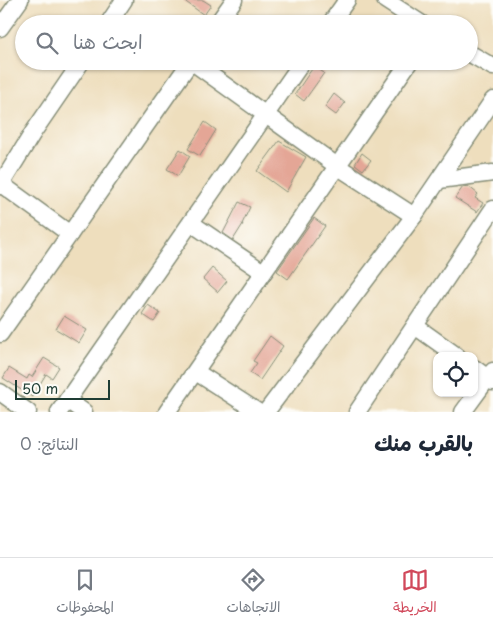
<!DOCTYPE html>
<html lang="ar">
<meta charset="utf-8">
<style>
body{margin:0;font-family:"Playpen Sans","Playpen Sans Arabic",sans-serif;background:#f6f6f7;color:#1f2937;direction:rtl}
.controls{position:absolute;right:15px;bottom:15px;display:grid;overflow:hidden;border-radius:10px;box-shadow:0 1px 4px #0004}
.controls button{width:45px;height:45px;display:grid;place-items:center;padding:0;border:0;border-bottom:1px solid #e0e1e3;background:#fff;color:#1f2937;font:25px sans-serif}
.scale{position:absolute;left:15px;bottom:12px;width:95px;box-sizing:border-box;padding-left:5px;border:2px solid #1f3d34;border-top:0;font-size:14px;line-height:18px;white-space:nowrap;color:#1f3d34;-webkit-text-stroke:4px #fdfcf7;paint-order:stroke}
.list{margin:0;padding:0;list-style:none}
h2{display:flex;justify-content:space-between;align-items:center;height:65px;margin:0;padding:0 20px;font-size:21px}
h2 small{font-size:16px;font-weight:400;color:#747a83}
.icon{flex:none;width:28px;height:28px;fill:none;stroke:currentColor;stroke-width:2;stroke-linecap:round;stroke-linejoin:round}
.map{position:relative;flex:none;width:493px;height:412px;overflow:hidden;direction:ltr}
.search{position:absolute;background:#fff;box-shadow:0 1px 4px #0004;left:15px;right:15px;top:15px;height:55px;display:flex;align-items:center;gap:12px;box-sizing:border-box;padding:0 18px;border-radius:28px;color:#747a83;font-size:19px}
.sheet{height:145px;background:#fff}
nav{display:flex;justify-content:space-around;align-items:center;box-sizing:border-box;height:70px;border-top:1px solid #e0e1e3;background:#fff;font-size:14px;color:#747a83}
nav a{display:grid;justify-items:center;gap:2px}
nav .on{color:#d1495b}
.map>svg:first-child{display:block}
</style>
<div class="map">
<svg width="493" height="412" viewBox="0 0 493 412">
<rect width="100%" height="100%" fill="#fdfcf7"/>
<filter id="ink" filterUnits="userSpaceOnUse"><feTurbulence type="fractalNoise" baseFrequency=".02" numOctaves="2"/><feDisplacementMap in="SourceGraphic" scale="10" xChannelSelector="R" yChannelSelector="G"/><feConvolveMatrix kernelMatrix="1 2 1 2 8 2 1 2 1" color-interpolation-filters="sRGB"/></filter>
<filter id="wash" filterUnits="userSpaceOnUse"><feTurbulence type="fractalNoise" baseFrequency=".0096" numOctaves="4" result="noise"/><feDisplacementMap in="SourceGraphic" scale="20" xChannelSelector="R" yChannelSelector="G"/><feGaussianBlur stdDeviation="1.12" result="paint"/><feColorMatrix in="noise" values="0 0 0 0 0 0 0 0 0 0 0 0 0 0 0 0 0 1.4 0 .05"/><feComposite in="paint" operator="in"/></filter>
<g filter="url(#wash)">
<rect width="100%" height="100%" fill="#eedebd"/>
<g id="blocks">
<g fill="#e4a696">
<path d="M183,0H203L211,5L204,15Z"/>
<path d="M314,66L324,73L304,101L295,94Z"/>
<path d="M334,94L345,103L336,115L325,107Z"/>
<path d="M205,122L216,130L200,156L188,149Z"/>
<path d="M279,141L306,157L286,192L257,171Z"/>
<path d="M180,149L190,156L178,176L167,169Z"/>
<path d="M362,153L371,160L363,170L355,164Z"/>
<path d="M468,186L478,194L475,198L483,203L477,212L455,198L463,187Z"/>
<path d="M239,202L250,207L242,224H243L233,240L223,233Z"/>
<path d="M314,218L325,226L288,279L277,271Z"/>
<path d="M212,268L227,281L218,292L203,279Z"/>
<path d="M148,305L160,313L154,322L142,314Z"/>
<path d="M64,316L87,330L79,343L56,329Z"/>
<path d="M270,336L283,346L260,380L250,373L257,363L253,361Z"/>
<path d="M44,358L59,367L52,378L46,374L32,397L3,378L9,368L27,379L29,375L32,377Z"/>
</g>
</g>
</g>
<g filter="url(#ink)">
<use href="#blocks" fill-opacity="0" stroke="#868e78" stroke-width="1"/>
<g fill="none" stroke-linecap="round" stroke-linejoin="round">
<g stroke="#868e78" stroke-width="19">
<g id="minor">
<path d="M385,0L422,24"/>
<path d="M108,24L124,0"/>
<path d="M217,24L234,0"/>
<path d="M330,24L347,0"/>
<path d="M0,28L20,0"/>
<path d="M469,53L493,67"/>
<path d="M191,61L337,166L414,216"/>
<path d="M439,180L493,173"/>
<path d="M1,184L70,234"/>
<path d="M0,186L34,131L82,61"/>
<path d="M191,223L263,272"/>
<path d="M415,326L457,356"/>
<path d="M0,334L191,61"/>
<path d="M474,368L493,382"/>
<path d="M196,372L258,412"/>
<path d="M0,392L28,412"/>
<path d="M67,400L84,412"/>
<path d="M59,412L303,61"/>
<path d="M167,412L410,61"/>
<path d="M266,412L414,216L493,100"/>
<path d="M357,412L493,209"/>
<path d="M463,412L493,371"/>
</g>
</g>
<use href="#minor" stroke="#fff" stroke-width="16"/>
</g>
</g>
</svg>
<div class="controls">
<button><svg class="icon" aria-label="locate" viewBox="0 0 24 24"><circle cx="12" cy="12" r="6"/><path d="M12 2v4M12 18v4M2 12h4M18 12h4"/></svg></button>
</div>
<div class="scale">50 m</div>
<div class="search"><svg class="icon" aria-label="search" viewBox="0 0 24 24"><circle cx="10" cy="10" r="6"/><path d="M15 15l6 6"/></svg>ابحث هنا</div>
</div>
<section class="sheet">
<h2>بالقرب منك<small>النتائج: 0</small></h2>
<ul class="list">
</ul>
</section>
<nav>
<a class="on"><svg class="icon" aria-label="map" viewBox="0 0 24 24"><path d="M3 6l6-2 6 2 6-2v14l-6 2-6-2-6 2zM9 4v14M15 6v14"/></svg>الخريطة</a>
<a><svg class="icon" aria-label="directions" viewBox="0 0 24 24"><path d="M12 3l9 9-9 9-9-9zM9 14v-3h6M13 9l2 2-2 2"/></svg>الاتجاهات</a>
<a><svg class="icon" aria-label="saved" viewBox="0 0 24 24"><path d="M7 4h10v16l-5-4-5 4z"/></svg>المحفوظات</a>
</nav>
